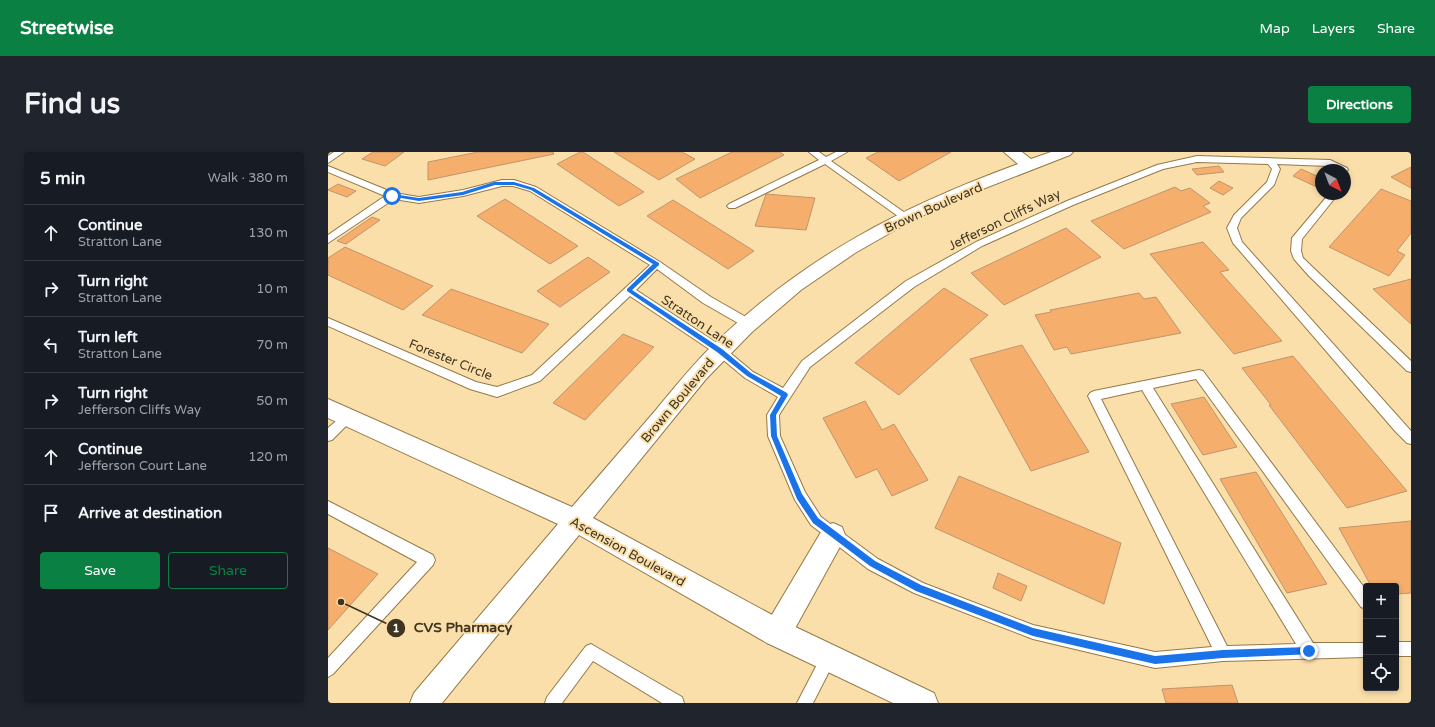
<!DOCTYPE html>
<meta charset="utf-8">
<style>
body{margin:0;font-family:"Varela Round",sans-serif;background:#20242c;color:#f1f3f6}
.controls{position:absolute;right:12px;bottom:12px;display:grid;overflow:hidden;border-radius:4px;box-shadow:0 2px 6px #0003}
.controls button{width:36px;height:36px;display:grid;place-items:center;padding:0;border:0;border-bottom:1px solid #363941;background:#171b24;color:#f1f3f6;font:20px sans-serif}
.compass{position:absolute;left:987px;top:12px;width:36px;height:36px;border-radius:50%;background:#171b24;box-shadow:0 2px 6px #0003;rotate:138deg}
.stop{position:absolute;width:12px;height:12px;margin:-9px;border:3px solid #1a73e8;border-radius:50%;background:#fff}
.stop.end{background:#1a73e8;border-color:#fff;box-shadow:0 1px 4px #0008}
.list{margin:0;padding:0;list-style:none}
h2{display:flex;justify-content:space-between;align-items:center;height:52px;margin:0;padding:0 16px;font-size:17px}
h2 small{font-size:13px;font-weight:400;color:#9ea1a6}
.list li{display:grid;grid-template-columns:26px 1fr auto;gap:12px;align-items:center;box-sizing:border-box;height:56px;padding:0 16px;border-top:1px solid #363941}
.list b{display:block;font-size:15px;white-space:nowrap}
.list p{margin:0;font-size:13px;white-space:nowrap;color:#9ea1a6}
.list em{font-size:13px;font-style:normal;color:#9ea1a6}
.actions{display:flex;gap:8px;padding:12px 16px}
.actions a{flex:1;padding:9px 0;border:1px solid #0b8043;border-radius:4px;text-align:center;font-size:14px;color:#0b8043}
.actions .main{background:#0b8043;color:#fff}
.icon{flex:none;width:22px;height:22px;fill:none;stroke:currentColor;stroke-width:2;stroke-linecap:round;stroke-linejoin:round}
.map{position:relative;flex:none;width:1083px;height:551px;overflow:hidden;border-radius:4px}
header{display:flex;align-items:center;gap:24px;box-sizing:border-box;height:56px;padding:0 20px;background:#0b8043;color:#fff}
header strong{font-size:19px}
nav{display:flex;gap:22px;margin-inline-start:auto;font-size:14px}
.intro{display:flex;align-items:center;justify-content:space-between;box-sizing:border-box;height:96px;padding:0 24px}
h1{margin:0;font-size:28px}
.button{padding:10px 18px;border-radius:4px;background:#0b8043;color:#fff;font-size:14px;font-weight:700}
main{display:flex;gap:24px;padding:0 24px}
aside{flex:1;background:#171b24;border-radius:4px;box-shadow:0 2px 6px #0003}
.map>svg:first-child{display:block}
</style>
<header>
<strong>Streetwise</strong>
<nav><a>Map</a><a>Layers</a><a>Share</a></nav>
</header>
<div class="intro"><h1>Find us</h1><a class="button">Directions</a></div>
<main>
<aside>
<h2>5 min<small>Walk · 380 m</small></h2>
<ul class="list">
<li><svg class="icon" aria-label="ahead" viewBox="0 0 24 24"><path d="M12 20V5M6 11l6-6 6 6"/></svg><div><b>Continue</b><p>Stratton Lane</p></div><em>130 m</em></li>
<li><svg class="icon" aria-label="right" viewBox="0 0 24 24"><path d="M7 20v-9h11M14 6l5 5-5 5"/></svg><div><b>Turn right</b><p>Stratton Lane</p></div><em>10 m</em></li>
<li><svg class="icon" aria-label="left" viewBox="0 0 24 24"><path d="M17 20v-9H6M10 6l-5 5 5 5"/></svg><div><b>Turn left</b><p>Stratton Lane</p></div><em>70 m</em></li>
<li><svg class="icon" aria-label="right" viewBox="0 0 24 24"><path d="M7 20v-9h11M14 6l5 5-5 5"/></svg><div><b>Turn right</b><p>Jefferson Cliffs Way</p></div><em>50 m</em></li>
<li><svg class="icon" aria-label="ahead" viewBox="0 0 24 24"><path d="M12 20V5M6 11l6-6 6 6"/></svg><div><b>Continue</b><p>Jefferson Court Lane</p></div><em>120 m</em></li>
<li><svg class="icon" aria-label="arrive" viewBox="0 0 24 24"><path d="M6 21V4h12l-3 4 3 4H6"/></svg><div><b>Arrive at destination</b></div></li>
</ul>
<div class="actions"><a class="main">Save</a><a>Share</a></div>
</aside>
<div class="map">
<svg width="1083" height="551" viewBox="0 0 1083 551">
<rect width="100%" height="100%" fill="#fbdfab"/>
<g fill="#f5ae6b" stroke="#c0946d">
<path d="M45,0H76L57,14L34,7Z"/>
<path d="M150,0H225L226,2L100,28V10Z"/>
<path d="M252,0H255L316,40L291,54L229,12Z"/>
<path d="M286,0H354L367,7L331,28Z"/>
<path d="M404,0H452L456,3L372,46L348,27Z"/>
<path d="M550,0H623L571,29L538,6Z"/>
<path d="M891,14L896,20L869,23L864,17Z"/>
<path d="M1083,15V36L1063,25Z"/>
<path d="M973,17L993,26V32L989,35L965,24Z"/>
<path d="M891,29L905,36L895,43L882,36Z"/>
<path d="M10,32L28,39L19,45L0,38Z"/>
<path d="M847,35L853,39L862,36L882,51L875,54L883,60L796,97L763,69Z"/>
<path d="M1053,37L1083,49V81L1069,99L1077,103L1061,124L1001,95Z"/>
<path d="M438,42L487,46L478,78L427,74Z"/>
<path d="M177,47L250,94L222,112L149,64Z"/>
<path d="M345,48L426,99L400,117L319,64Z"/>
<path d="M44,65L52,68L18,92L9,89Z"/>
<path d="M738,76L773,105L676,153L643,121Z"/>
<path d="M875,90L901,118L892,120L954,189L906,202L822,102Z"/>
<path d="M17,95L105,134L75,158L0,123V106Z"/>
<path d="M260,105L282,120L232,155L209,139Z"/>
<path d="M1083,127V172L1045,137Z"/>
<path d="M616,136L660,163L571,243L527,211Z"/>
<path d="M123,137L221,172L194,201L94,163Z"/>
<path d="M811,141L816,147L828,145L853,181L743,202L739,195L726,198L707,163L723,160L722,158Z"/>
<path d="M295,182L326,195L257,268L225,251Z"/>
<path d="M694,193L761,300L703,319L642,207Z"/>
<path d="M965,204L1079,339L1019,356L941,253H943L914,216Z"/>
<path d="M876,245L909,295L875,303L843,252Z"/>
<path d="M537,249L554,278L566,272L600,328L564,344L549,317L528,326L495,266Z"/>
<path d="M928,320L999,432L959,441L892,327Z"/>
<path d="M631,324L793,391L776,452L607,376Z"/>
<path d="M1083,369V441L1068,442V434H1043L1011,376Z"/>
<path d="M0,396L50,422L0,478Z"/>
<path d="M670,421L699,434L693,449L665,436Z"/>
<path d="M904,533L910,551H838L834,537Z"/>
</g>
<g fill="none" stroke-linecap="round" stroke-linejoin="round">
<g stroke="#937a48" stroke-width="2">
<g id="service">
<path d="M6,0H16L0,11V4Z"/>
<path d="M481,0H491L498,5L508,0H519L503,9L580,63L582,65L580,67H574L497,12L407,56H401L399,54L401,52L491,8Z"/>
<path d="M869,4L1002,8L1019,16L1020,18L1017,20V18H1009L1000,14L949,12L952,17L946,33L913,66L909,76L914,90L1083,279V292L1079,291L1067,279L905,91L899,76L906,63L939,30L944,17L940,12L869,10L835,17L745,53L654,94L586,135L482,215L451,263L452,284L477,340L493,365L550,407L595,431L705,473L827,500L884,495L760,244L762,241L766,239L871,218L875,219L1038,438V457L1033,455L868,227L825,236L985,491H1038V505L895,509L827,516L705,487L586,441L540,417L483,373L467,348L440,284L439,263L450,245L417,226L387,201L302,144L212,229L169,245L142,237L0,174V166L148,230L169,235L204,223L322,113L202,39L185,34H174L135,44L91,51L66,47L0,91V83L57,44L0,20V14L66,41L91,45L135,38L174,28H186L208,35L332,110L383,145L425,169L426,172L425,175H417L375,151L329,117L308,138L395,195L425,220L455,236L474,209L578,129L648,90L739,49L829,13ZM814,238L968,492L899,494L773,247Z"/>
<path d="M1001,42H1010L974,87L973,99L975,106L1083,209V220L1079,219L981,124L966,107L963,99L964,86Z"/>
<path d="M20,260L24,262L26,265L24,268L4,288L0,289V276L16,262Z"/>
<path d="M0,349L105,403L107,408L105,413L5,522L0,525V506L89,410L0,362Z"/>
<rect x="1068" y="490" width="15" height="14"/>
<path d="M263,492L354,545L356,551H334L265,509L234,551H217L219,545L258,494Z"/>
<path d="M500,498L505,501L508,506L485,551H469L495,501Z"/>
</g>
</g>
<g stroke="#937a48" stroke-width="2">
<path id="minor" d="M505,371L514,375L517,383L514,391L459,491L449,494L439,491L436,481L439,471L496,375Z"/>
</g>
<g stroke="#937a48" stroke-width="2">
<path id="tertiary" d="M676,0H694L703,7L723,0H745L742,3L642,42L583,69L527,101L473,138L424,180L378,227L265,366L459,471L606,541L610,551H565L439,491L251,383L114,551H82L86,541L230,372L0,266V247L244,355C272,323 299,291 327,259C346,236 365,212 387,191C478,104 573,55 690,12Z"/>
</g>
<use href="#service" fill="#fff" fill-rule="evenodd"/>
<use href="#minor" fill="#fff" fill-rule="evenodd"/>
<use href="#tertiary" fill="#fff" fill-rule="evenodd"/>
</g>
<path fill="#1a73e8" d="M166,30H186L206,36L331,111V113L304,138L394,197L423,221L459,241L460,243L448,263L449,284L474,342L490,366L547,409L593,433L705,476L827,504L895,498L981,495L985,499L984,502L895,506L827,512L705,484L588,439L542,414L485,371L469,347L443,284L442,263L453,244L419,224L389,200L299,139V137L325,112L203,38L186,33H167L135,43L91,49L61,44L64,42L91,46L134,40Z"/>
<g text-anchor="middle" stroke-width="4" stroke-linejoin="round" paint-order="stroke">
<g font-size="13" fill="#3f341f" stroke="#fbdfab">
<text transform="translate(605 55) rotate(-24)" y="5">Brown Boulevard</text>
<text transform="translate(676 67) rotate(-26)" y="5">Jefferson Cliffs Way</text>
<text transform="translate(370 169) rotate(34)" y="5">Stratton Lane</text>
<text transform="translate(123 207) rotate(22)" y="5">Forester Circle</text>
<text transform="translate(349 248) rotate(-50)" y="5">Brown Boulevard</text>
<text transform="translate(300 399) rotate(29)" y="5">Ascension Boulevard</text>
</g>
</g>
<path fill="none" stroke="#3f341f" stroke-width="1.5" d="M13 450L68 476"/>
<g fill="#3f341f" stroke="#fbdfab" stroke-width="1.5">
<circle cx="13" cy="450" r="4"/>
<circle cx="68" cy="476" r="10"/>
</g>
<g font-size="12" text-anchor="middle" font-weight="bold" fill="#fff">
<text x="68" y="480">1</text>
</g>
<g font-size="14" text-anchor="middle" font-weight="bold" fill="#3f341f" stroke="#fbdfab" stroke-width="4" stroke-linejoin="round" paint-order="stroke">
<text x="135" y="480">CVS Pharmacy</text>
</g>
</svg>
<div class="controls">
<button>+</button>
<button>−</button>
<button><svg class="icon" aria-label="locate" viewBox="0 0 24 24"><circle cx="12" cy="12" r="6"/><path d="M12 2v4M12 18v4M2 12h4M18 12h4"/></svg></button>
</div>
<svg class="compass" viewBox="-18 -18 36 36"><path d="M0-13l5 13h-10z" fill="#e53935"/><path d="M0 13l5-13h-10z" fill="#9ea1a6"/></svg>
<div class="stop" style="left:64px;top:44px"></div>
<div class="stop end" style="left:981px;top:499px"></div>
</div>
</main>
